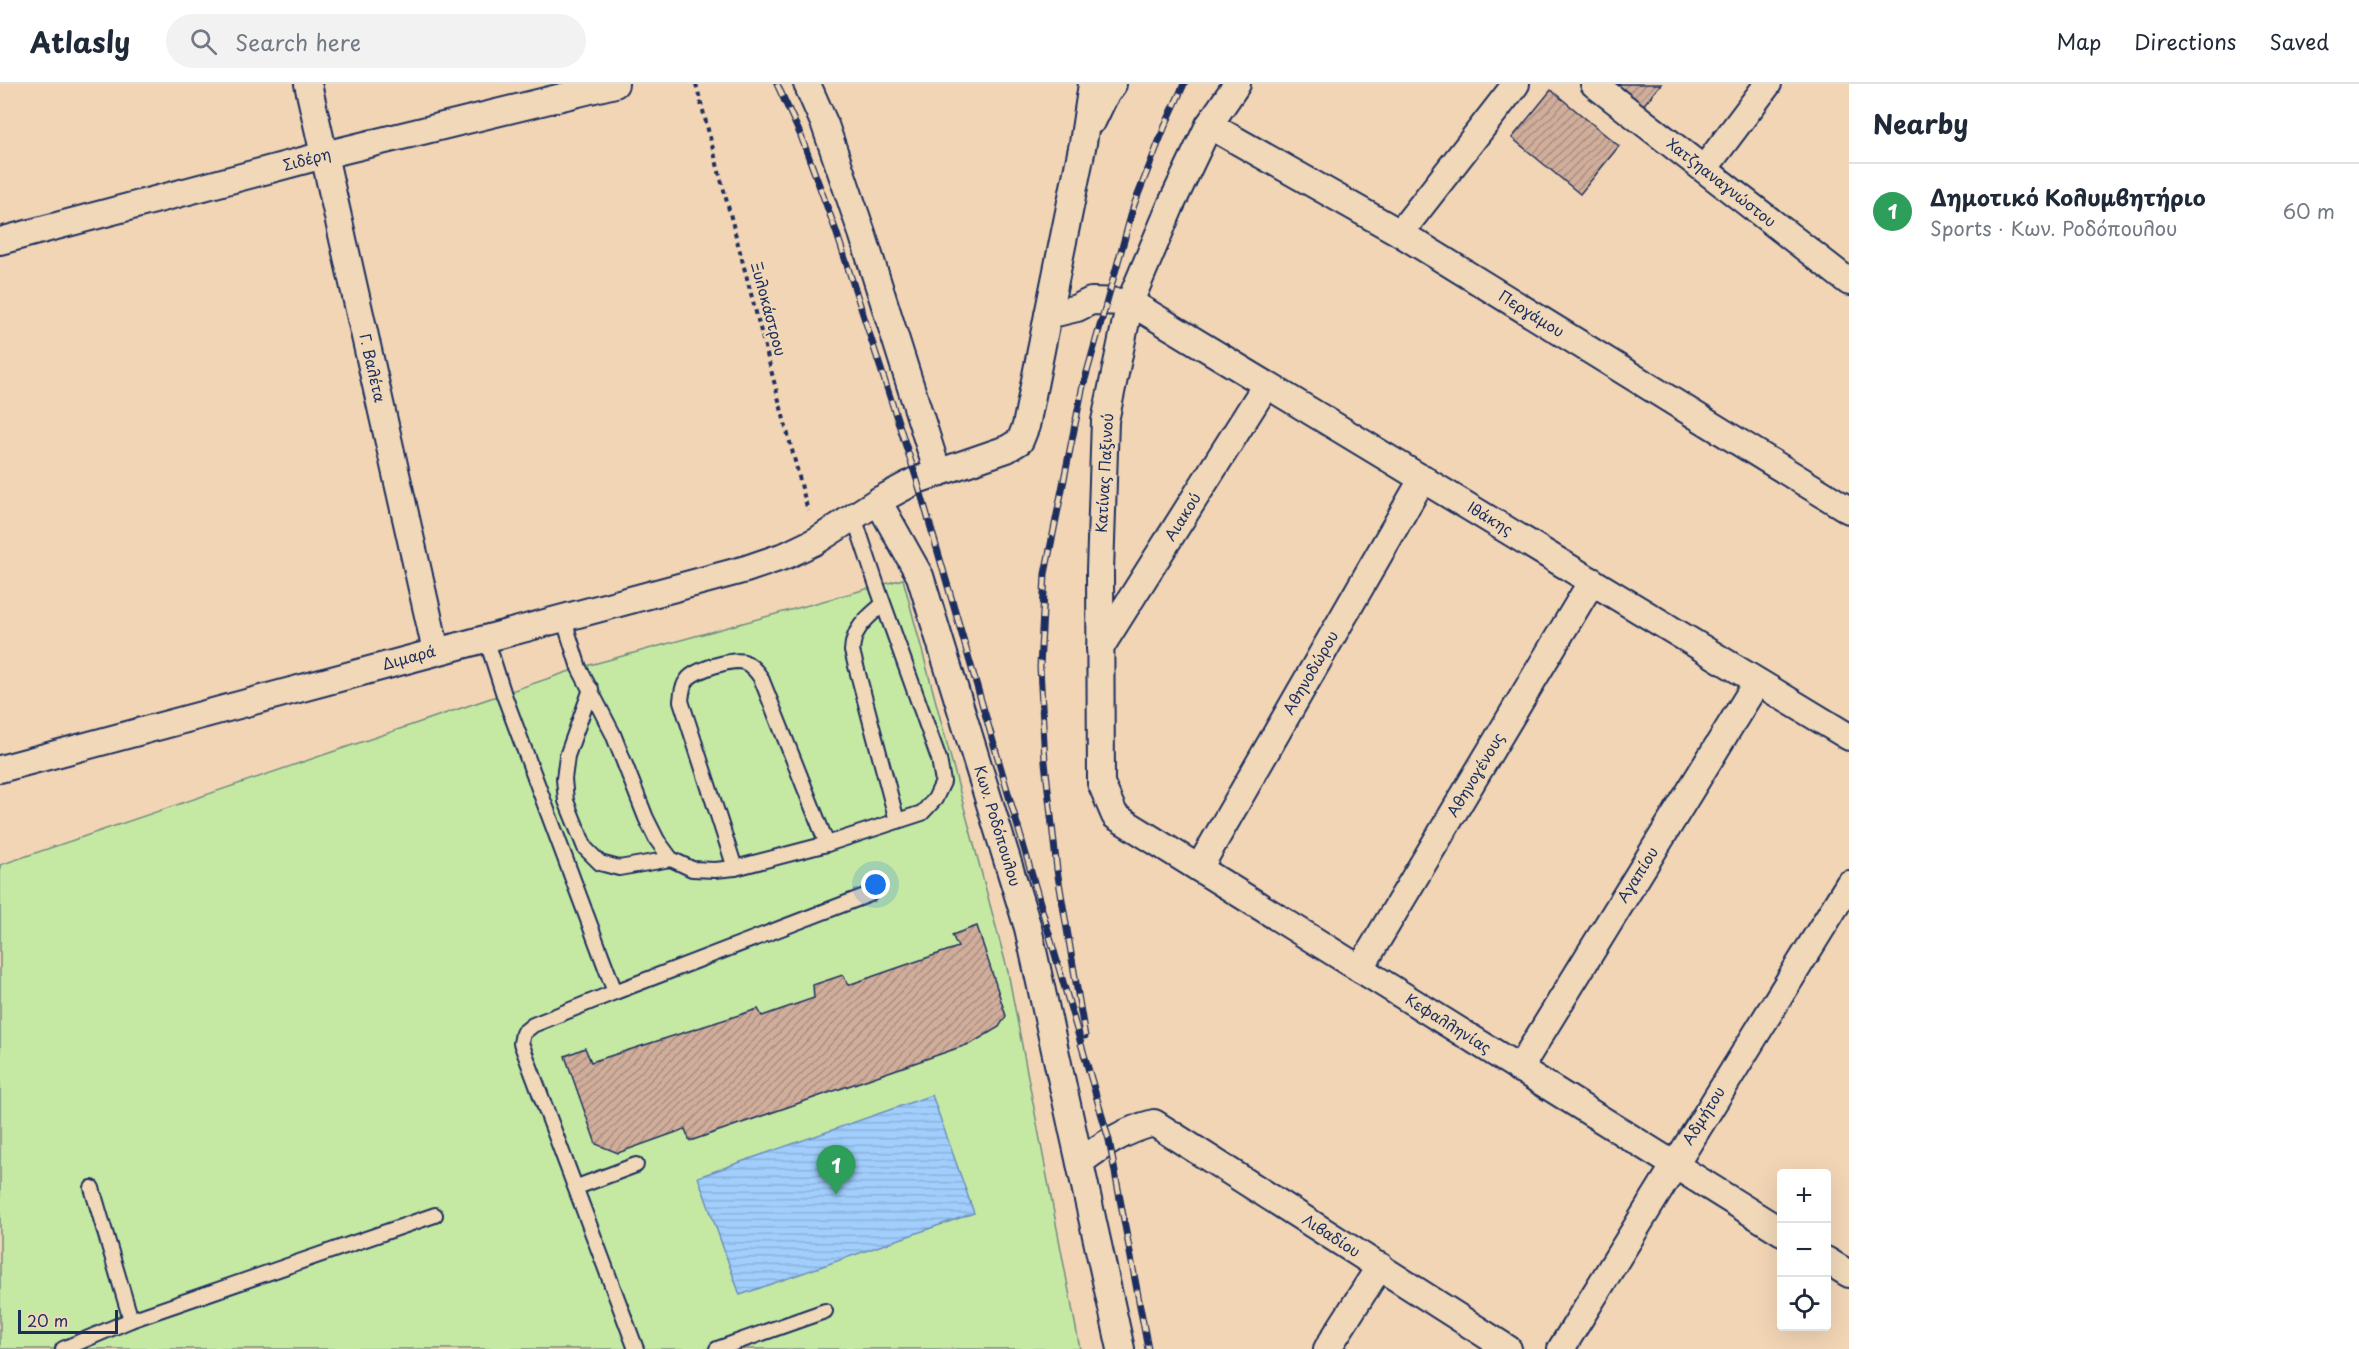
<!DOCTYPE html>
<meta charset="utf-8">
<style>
body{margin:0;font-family:"Playpen Sans",sans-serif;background:#f2f2f3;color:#1f2937}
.controls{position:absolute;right:18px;bottom:18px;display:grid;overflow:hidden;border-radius:6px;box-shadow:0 6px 24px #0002}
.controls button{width:54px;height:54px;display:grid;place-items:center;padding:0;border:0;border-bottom:2px solid #e0e1e3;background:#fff;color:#1f2937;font:30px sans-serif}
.scale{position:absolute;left:18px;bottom:15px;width:100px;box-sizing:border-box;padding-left:6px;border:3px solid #1b2f5e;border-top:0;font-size:16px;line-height:21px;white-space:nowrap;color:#1b2f5e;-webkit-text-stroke:4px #f0d8b8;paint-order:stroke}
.you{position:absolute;left:876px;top:801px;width:21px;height:21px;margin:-15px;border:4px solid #fff;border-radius:50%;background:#1a73e8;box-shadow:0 0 0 9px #1a73e833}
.badge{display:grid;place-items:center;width:39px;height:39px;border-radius:50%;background:#b45309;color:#fff;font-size:20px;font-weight:700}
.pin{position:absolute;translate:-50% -50px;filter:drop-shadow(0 2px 3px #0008)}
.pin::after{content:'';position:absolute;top:32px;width:21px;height:18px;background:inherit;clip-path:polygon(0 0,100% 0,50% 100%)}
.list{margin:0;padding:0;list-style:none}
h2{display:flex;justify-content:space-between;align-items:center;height:78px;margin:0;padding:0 24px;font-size:26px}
h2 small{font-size:20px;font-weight:400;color:#747a83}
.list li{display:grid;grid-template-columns:39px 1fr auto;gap:18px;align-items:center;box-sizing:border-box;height:96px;padding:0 24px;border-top:2px solid #e0e1e3}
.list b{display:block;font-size:22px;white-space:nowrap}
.list p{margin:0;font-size:20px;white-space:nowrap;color:#747a83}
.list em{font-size:20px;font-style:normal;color:#747a83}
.icon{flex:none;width:33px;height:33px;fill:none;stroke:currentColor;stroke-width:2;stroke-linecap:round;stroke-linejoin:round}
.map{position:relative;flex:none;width:1849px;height:1265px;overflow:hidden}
header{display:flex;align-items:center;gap:36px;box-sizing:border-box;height:84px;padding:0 30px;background:#fff;border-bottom:2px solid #e0e1e3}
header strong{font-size:28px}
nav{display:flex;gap:33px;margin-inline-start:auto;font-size:21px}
.search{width:420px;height:54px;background:#f2f2f3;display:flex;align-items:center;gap:15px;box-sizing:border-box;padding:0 21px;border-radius:33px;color:#747a83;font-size:22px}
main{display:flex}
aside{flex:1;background:#fff}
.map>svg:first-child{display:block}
</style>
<header>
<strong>Atlasly</strong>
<div class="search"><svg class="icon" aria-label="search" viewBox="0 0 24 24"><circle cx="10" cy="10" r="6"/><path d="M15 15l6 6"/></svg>Search here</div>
<nav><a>Map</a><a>Directions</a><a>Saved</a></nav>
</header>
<main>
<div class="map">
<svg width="1849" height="1265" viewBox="0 0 1849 1265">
<defs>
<pattern id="water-rules" width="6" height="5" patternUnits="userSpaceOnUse" patternTransform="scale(1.5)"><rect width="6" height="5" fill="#a1cefc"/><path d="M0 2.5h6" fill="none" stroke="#8ab1da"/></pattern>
<pattern id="building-hatch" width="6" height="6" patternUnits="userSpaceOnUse" patternTransform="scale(1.5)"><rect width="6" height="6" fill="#d1ae9b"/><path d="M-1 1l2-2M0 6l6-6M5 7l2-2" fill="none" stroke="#a98e82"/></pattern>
</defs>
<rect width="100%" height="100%" fill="#f2d5b5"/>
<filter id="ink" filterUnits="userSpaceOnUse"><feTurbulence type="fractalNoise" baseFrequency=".0167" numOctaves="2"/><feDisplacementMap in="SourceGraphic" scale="12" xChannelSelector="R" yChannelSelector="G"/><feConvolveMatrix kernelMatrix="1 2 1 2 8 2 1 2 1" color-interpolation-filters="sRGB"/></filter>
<g filter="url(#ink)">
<path fill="#c5e9a3" stroke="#708c80" stroke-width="1.5" d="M903,495L1008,888L1080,1265H0V781L579,584Z"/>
<path fill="url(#water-rules)" stroke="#6b8ebd" stroke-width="1.5" d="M932,1011L974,1129L740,1211L698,1093Z"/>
<g fill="url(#building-hatch)" stroke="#1b2f5e" stroke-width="1.5">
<path d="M1613,0H1661L1642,23Z"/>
<path d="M1551,6L1619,62L1580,110L1512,54Z"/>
<path d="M977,842L1006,932L999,943L972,959L690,1057L685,1045L618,1069L596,1060L565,972L585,964L591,978L758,925L762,932L814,914L813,901L843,891L848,901L958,863L952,851Z"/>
</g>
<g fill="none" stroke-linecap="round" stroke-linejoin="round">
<g stroke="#1b2f5e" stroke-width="18">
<g id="lane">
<path d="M883,520C867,534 853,544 852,567L897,737"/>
<path d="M563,533L579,584L613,650L646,734L657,756L671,775L692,785L715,786L735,784L827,760L922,729L935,715L943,698L939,675L877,502L854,433"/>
<path d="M486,554L504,611L615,908L533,941L523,949L521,959L636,1265"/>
<path d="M591,605L567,672L564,695L566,717L585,764L600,779L619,784L671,775"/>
<path d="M735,784L681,617C682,609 682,602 688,595C695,586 733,574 744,578C752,581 757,588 761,594L827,760"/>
<path d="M615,908L870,810"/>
<path d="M577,1103L636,1081"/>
<path d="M92,1104L131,1236"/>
<path d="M63,1265L131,1236L435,1131"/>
<path d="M717,1265L825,1227"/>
</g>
</g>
<g stroke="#1b2f5e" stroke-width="30">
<g id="street">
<path d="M308,0L436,567"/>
<path d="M807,0L825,41L863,152L938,389"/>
<path d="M1237,0L1209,41L1171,121L1130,218L1105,337L1100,487L1101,699L1115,732L1782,1148"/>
<path d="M1594,0L1849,198"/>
<path d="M1093,36L1104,13L1113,0"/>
<path d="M1209,41L1400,149L1849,426"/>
<path d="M1704,85L1768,0"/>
<path d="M1400,149L1516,0"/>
<path d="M0,157L324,71L615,0"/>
<path d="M1048,231L1083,59L1092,0"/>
<path d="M878,417L920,492L1028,844L1121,1265"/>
<path d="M1100,564L1266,301"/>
<path d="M0,685L746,485L787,471L816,457L878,417L917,396L1007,365L1020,357L1026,342L1048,231L1077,224L1091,217L1130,218L1849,653"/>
<path d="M1199,784L1423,394"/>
<path d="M1360,885L1592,497"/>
<path d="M1519,985L1757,598"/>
<path d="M1080,1078C1104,1060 1125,1046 1154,1039L1508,1265"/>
<path d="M1826,1176L1849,1190"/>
<path d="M1327,1265L1380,1182"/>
<path d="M1561,1265L1849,800"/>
</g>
</g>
<path stroke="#1b2f5e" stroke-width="4" stroke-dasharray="4.5 4.5" stroke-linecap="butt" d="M696,0L808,427"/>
<use href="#lane" stroke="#f0d8b8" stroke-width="14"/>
<use href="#street" stroke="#f0d8b8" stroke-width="26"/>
<g stroke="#1b2f5e" stroke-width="7">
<g id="rail">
<path d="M777,0L801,52L836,147L917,396L1109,1056L1148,1265"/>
<path d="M1085,952L1057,786L1045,678L1040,583L1045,490L1082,306L1107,217L1134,121L1165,42L1184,0"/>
</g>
</g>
<use href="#rail" stroke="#f0d8b8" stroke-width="4.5" stroke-dasharray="14" stroke-linecap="butt"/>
</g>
</g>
<g text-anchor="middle" stroke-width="4.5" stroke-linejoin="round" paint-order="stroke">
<g font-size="15" fill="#1b2f5e" stroke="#f0d8b8">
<text transform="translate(307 76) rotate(-15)" y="5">Σιδέρη</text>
<text transform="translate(1721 99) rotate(38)" y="5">Χατζηαναγνώστου</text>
<text transform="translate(768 225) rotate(75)" y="5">Ξυλοκάστρου</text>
<text transform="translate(1531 230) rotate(32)" y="5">Περγάμου</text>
<text transform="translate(372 284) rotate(77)" y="5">Γ. Βαλέτα</text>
<text transform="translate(1105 389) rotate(-87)" y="5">Κατίνας Παξινού</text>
<text transform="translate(1183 433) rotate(-58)" y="5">Αιακού</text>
<text transform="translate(1490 435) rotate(31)" y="5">Ιθάκης</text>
<text transform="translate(409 574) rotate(-15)" y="5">Διμαρά</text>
<text transform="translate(1311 589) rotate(-60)" y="5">Αθηνοδώρου</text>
<text transform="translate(1476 691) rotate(-59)" y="5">Αθηνογένους</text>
<text transform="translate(997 742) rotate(73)" y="5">Κων. Ροδόπουλου</text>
<text transform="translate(1638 791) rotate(-58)" y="5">Αγαπίου</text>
<text transform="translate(1448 940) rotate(32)" y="5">Κεφαλληνίας</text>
<text transform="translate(1704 1032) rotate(-58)" y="5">Αδμήτου</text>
<text transform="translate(1331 1152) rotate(33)" y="5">Λιβαδίου</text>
</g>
</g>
</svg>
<div class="controls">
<button>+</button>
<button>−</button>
<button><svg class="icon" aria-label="locate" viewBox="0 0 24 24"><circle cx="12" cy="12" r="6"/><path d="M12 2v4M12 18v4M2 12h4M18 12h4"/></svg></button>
</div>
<div class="scale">20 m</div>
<div class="you"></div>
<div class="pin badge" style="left:836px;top:1111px;background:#2e9e5b">1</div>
</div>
<aside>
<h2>Nearby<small></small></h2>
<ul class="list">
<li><span class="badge" style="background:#2e9e5b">1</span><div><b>Δημοτικό Κολυμβητήριο</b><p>Sports · Κων. Ροδόπουλου</p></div><em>60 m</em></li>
</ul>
</aside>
</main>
